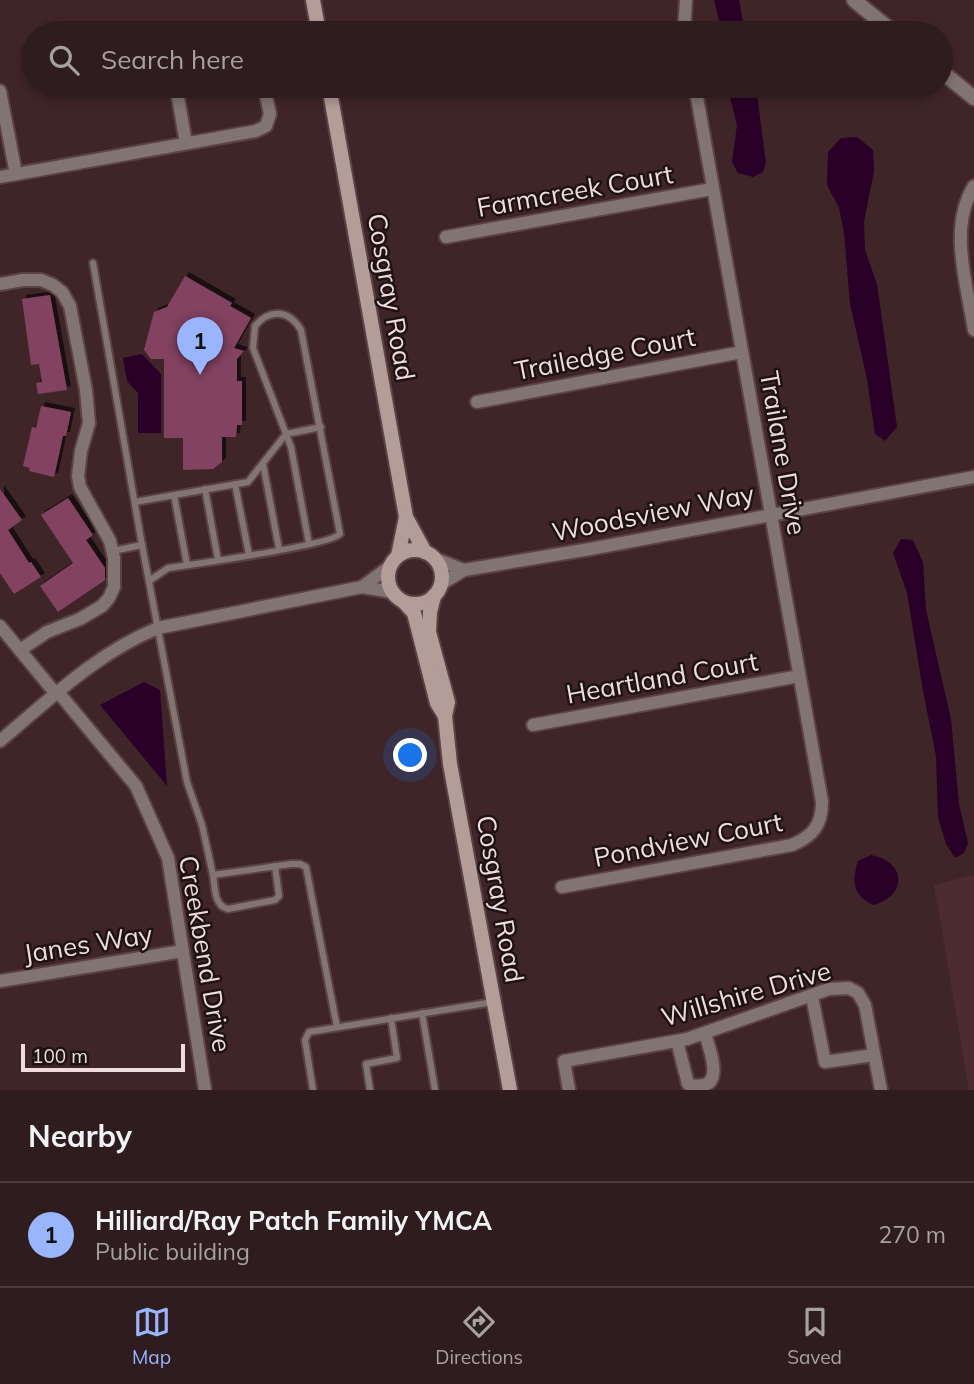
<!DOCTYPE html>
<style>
body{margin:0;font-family:Mulish,sans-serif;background:#3b292b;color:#f1f3f6}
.scale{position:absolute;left:21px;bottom:18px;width:164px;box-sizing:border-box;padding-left:7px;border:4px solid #efddde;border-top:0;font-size:19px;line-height:24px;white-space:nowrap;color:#efddde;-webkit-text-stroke:5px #1e1213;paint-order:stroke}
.you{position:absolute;left:411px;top:756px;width:24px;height:24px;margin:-18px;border:5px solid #fff;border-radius:50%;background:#1a73e8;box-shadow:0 0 0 10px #1a73e833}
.badge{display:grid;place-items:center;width:46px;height:46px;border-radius:50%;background:#98b5fd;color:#111;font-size:23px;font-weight:700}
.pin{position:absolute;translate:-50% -58px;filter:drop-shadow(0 2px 4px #0008)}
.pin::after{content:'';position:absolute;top:37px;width:24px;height:21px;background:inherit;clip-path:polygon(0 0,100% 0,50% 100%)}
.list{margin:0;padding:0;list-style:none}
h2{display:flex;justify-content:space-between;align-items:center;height:91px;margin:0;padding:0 28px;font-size:30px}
h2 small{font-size:23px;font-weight:400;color:#a7a1a4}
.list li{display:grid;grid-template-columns:46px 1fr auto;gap:21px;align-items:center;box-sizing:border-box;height:105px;padding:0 28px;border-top:2px solid #4a3a3c}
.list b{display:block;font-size:26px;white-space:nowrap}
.list p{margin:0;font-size:23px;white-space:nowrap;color:#a7a1a4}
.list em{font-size:23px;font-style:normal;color:#a7a1a4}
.icon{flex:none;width:38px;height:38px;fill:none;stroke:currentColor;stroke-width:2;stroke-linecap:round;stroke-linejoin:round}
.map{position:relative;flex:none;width:974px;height:1090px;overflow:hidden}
.search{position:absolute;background:#2f1c1e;box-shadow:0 4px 10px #0003;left:21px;right:21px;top:21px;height:77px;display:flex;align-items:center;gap:18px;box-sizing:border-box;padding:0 24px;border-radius:38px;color:#a7a1a4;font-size:26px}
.sheet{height:196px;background:#2f1c1e}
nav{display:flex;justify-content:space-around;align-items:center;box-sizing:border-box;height:98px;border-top:2px solid #4a3a3c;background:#2f1c1e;font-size:19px;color:#a7a1a4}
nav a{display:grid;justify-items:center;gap:4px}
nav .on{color:#98b5fd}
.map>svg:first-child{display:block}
</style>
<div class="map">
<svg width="974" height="1090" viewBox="0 0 974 1090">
<defs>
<filter id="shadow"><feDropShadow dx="4" dy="-4" stdDeviation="0" flood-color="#0009"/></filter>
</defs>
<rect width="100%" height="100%" fill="#3f2528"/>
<path fill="#4d2c30" d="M974,875V1090H969L934,885Z"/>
<g fill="#290027">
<path d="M714,0H739L745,33H722Z"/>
<path d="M727,86H756L766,163L763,172L753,177L738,173L732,162L737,125Z"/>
<path d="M857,137L873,150L874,171L864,222L865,250L877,284L897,427L885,441L875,434L867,379L850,304L844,232L839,208L827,185L828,152L841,138Z"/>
<path d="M142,354L161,374V433H138V393L127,381L123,358Z"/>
<path d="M901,539L913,540L923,562L926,610L951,719L959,804L968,843L964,853L955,858L946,844L938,817L936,756L923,691L907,593L893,553Z"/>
<path d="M144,682L160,690L167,786L100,705Z"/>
<path d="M871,855C906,861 908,896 873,905C852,895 852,881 858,861Z"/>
</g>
<g fill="#824361" filter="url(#shadow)">
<path d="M185,276L232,303L230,306L251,318L234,348L244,351L237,359V381H242V425H237L236,437H222V462L213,469L183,470V438H164V359H151L144,350L154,312L167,307Z"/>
<path d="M50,295L67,390L38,394L36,383L42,382L39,364L31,365L22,299Z"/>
<path d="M41,406L71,412L66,436H63L54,477L29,471L30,468L23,466L32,427L36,428Z"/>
<path d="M0,489L22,520L8,530L29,563L31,562L41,577L14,594L0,573Z"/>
<path d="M68,498L93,535L86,540L105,568V580L58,612L40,586L73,563L41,515Z"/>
</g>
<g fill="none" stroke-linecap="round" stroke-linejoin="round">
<g stroke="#5b4245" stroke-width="10">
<g id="service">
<path d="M93,263L142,545L187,782L202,825L213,875L291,864H300L306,867L337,1027"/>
<path d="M263,464L279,549"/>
<path d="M235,484L249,555"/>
<path d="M205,489L218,560"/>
<path d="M174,495L187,565"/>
<path d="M135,502L248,482L286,434L321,427"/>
<path d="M113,551L142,545"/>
<path d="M149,581L168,568C195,564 328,546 340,534L301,330C289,310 270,308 255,326L253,348L291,447L309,544"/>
<path d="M213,875C215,887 214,906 228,909L275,900L279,896L275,866"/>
<path d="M422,1013L435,1090"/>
<path d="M313,1090L305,1040L309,1032L493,1002"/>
<path d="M370,1090L366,1064L397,1058L391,1018"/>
</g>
</g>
<g stroke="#5b4245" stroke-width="16">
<g id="minor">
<path d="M669,33L684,31"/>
<path d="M684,33L686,0"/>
<path d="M176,86L186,143"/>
<path d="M0,91L16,174"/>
<path d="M0,177L256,131L266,126L270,114L264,86"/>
<path d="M974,186C948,228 967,284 974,330"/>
<path d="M446,237L712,189"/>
<path d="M0,284L23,280H41L53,285L62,292L70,306L86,390L89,423L81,451L78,476L80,487L110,541L114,558V587L109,598L102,606L80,619L47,632L20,650"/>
<path d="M477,402L742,352"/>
<path d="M436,559L464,570"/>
<path d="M441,584L464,570L590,549L974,477"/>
<path d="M362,587L389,567"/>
<path d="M0,626L56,694"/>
<path d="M58,692L136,786L168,858L205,1090"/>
<path d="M533,725L799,676"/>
<path d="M0,741C50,699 98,652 158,628L362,587L392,592"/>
<path d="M562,887L792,845C813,836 822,825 822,802L695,86"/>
<path d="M0,981L183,951"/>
<path d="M812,997L825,1062L874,1055"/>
<path d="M677,1041L688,1084C694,1087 698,1086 704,1085C723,1080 708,1046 705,1033"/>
<path d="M569,1090L564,1061L687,1039L829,989L849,988L858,993L865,1005L881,1090"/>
</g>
</g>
<g stroke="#5b4245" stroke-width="18">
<g id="tertiary">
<path d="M854,0L894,33"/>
<path d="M941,71L974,98"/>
</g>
</g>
<g stroke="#5b4245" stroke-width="18">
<g id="secondary">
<path d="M313,0L319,33"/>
<path d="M329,86L406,517L425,552"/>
<circle cx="415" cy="577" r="27"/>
<path d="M398,556L406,517"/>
<path d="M434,596L430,612L429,632L448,702L445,716L450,764L510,1090"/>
<path d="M404,602L414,613L437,703L445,716"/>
</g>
</g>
<use href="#service" stroke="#827571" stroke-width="6"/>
<use href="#minor" stroke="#827571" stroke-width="12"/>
<use href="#tertiary" stroke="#827571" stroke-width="14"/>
<use href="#secondary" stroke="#b29d98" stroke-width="14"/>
</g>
<g text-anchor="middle" stroke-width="5" stroke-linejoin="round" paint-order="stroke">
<g font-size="26" fill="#efddde" stroke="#1e1213">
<text transform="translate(575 191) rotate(-10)" y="9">Farmcreek Court</text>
<text transform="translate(391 297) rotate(80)" y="9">Cosgray Road</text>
<text transform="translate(605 354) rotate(-11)" y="9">Trailedge Court</text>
<text transform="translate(783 453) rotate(80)" y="9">Trailane Drive</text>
<text transform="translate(653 513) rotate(-11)" y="9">Woodsview Way</text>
<text transform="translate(662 678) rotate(-10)" y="9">Heartland Court</text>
<text transform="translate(688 840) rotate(-11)" y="9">Pondview Court</text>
<text transform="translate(500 899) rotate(80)" y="9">Cosgray Road</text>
<text transform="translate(88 944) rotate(-9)" y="9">Janes Way</text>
<text transform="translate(205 954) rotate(80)" y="9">Creekbend Drive</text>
<text transform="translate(746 994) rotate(-16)" y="9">Willshire Drive</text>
</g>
</g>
</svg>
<div class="scale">100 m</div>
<div class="you"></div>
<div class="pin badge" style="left:200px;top:375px">1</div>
<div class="search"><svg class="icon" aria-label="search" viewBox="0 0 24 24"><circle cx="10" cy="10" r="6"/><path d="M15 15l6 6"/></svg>Search here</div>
</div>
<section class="sheet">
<h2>Nearby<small></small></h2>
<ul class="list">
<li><span class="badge">1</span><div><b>Hilliard/Ray Patch Family YMCA</b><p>Public building</p></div><em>270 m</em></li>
</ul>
</section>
<nav>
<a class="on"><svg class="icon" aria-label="map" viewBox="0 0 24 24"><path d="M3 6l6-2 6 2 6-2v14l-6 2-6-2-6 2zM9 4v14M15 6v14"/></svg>Map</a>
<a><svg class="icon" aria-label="directions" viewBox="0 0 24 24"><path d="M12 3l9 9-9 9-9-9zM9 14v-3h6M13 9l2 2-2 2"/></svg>Directions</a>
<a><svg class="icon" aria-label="saved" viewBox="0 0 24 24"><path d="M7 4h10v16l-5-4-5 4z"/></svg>Saved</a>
</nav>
